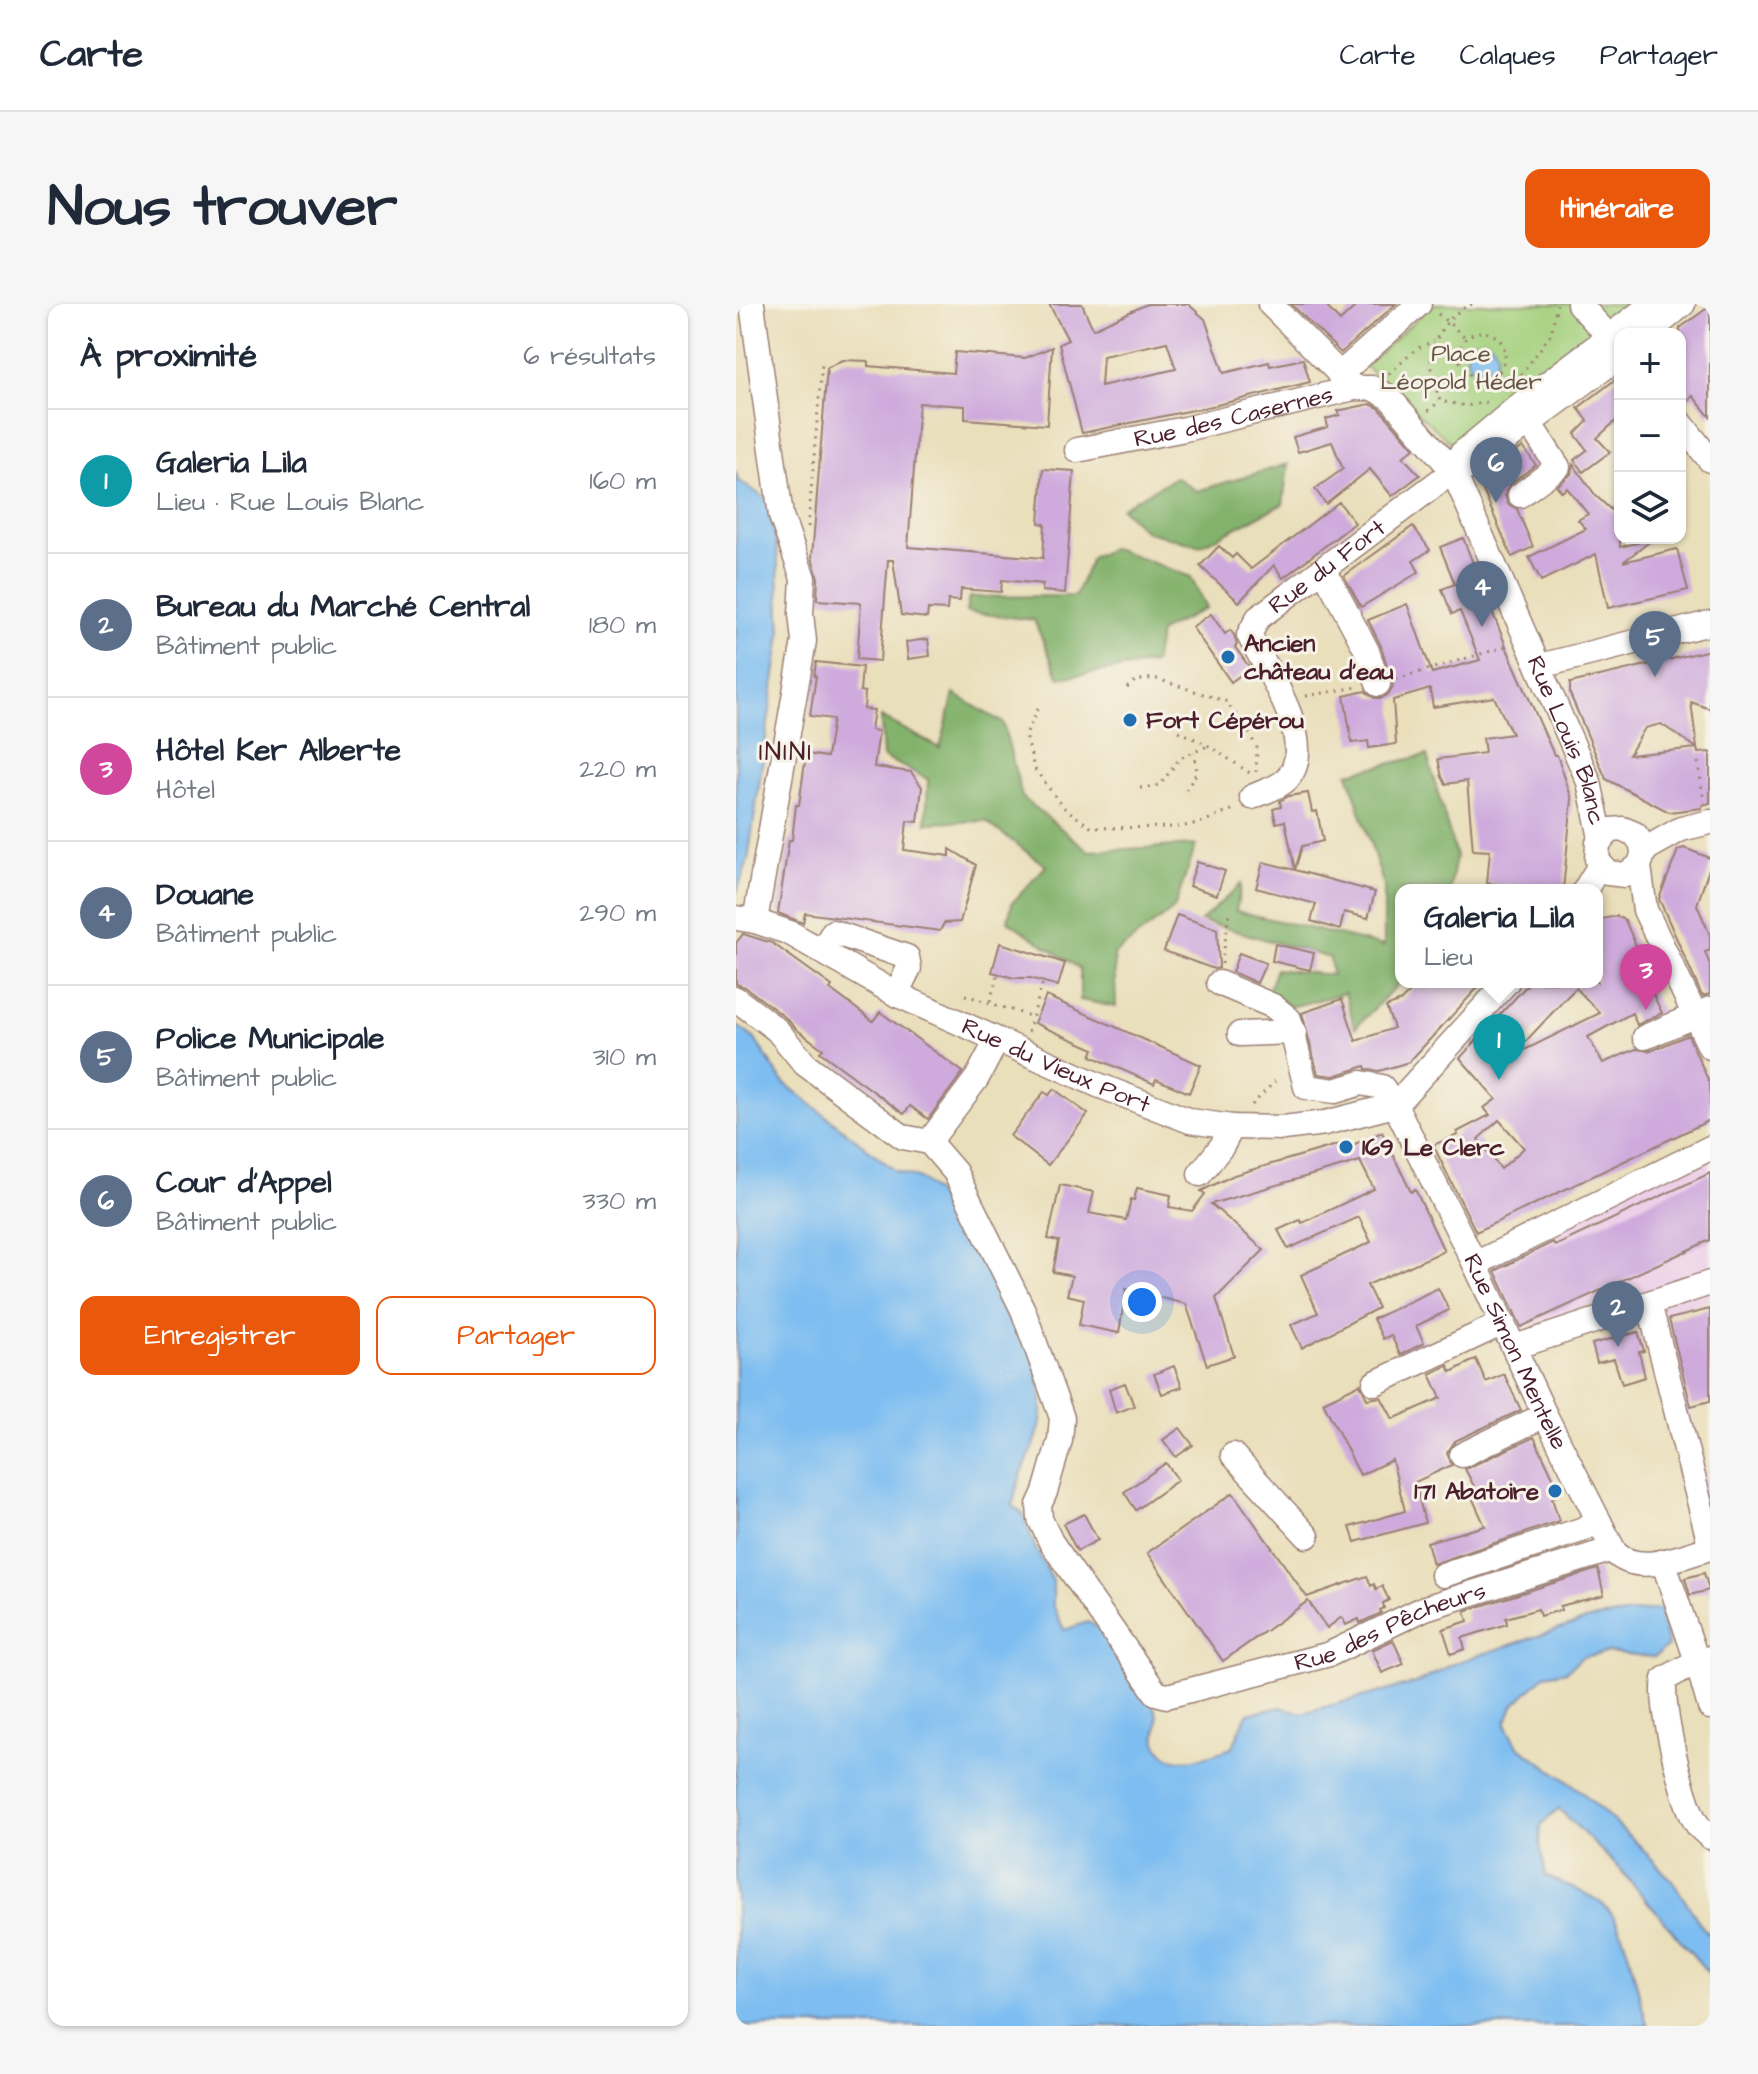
<!DOCTYPE html>
<html lang="fr">
<meta charset="utf-8">
<style>
body{margin:0;font-family:"Architects Daughter",sans-serif;background:#f6f6f7;color:#1f2937}
.controls{position:absolute;right:24px;top:24px;display:grid;overflow:hidden;border-radius:16px;box-shadow:0 2px 6px #0004}
.controls button{width:72px;height:72px;display:grid;place-items:center;padding:0;border:0;border-bottom:2px solid #e0e1e3;background:#fff;color:#1f2937;font:40px sans-serif}
.you{position:absolute;left:406px;top:998px;width:28px;height:28px;margin:-20px;border:6px solid #fff;border-radius:50%;background:#1a73e8;box-shadow:0 0 0 12px #1a73e833}
.badge{display:grid;place-items:center;width:52px;height:52px;border-radius:50%;background:#ea580c;color:#fff;font-size:26px;font-weight:700}
.pin{position:absolute;translate:-50% -66px;filter:drop-shadow(0 2px 4px #0008)}
.pin::after{content:'';position:absolute;top:42px;width:28px;height:24px;background:inherit;clip-path:polygon(0 0,100% 0,50% 100%)}
.popup{position:absolute;left:659px;top:580px;width:208px;height:104px;box-sizing:border-box;display:grid;place-content:center;border-radius:16px;background:#fff;filter:drop-shadow(0 2px 6px #0005);font-size:26px;white-space:nowrap;color:#747a83}
.popup b{font-size:30px;color:#1f2937}
.popup::after{content:'';position:absolute;left:50%;top:100%;margin-left:-16px;border:16px solid transparent;border-top-color:#fff}
.list{margin:0;padding:0;list-style:none}
h2{display:flex;justify-content:space-between;align-items:center;height:104px;margin:0;padding:0 32px;font-size:34px}
h2 small{font-size:26px;font-weight:400;color:#747a83}
.list li{display:grid;grid-template-columns:52px 1fr auto;gap:24px;align-items:center;box-sizing:border-box;height:144px;padding:0 32px;border-top:2px solid #e0e1e3}
.list b{display:block;font-size:30px;white-space:nowrap}
.list p{margin:0;font-size:26px;white-space:nowrap;color:#747a83}
.list em{font-size:26px;font-style:normal;color:#747a83}
.actions{display:flex;gap:16px;padding:24px 32px}
.actions a{flex:1;padding:18px 0;border:2px solid #ea580c;border-radius:16px;text-align:center;font-size:28px;color:#ea580c}
.actions .main{background:#ea580c;color:#fff}
.icon{flex:none;width:44px;height:44px;fill:none;stroke:currentColor;stroke-width:2;stroke-linecap:round;stroke-linejoin:round}
.map{position:relative;flex:none;width:974px;height:1722px;overflow:hidden;border-radius:16px}
header{display:flex;align-items:center;gap:48px;box-sizing:border-box;height:112px;padding:0 40px;background:#fff;border-bottom:2px solid #e0e1e3}
header strong{font-size:38px}
nav{display:flex;gap:44px;margin-inline-start:auto;font-size:28px}
.intro{display:flex;align-items:center;justify-content:space-between;box-sizing:border-box;height:192px;padding:0 48px}
h1{margin:0;font-size:56px}
.button{padding:20px 36px;border-radius:16px;background:#ea580c;color:#fff;font-size:28px;font-weight:700}
main{display:flex;gap:48px;padding:0 48px}
aside{flex:1;background:#fff;border-radius:16px;box-shadow:0 2px 6px #0004}
.map>svg:first-child{display:block}
</style>
<header>
<strong>Carte</strong>
<nav><a>Carte</a><a>Calques</a><a>Partager</a></nav>
</header>
<div class="intro"><h1>Nous trouver</h1><a class="button">Itinéraire</a></div>
<main>
<aside>
<h2>À proximité<small>6 résultats</small></h2>
<ul class="list">
<li><span class="badge" style="background:#0f9aa8">1</span><div><b>Galeria Lila</b><p>Lieu · Rue Louis Blanc</p></div><em>160 m</em></li>
<li><span class="badge" style="background:#5c6f8a">2</span><div><b>Bureau du Marché Central</b><p>Bâtiment public</p></div><em>180 m</em></li>
<li><span class="badge" style="background:#d1479c">3</span><div><b>Hôtel Ker Alberte</b><p>Hôtel</p></div><em>220 m</em></li>
<li><span class="badge" style="background:#5c6f8a">4</span><div><b>Douane</b><p>Bâtiment public</p></div><em>290 m</em></li>
<li><span class="badge" style="background:#5c6f8a">5</span><div><b>Police Municipale</b><p>Bâtiment public</p></div><em>310 m</em></li>
<li><span class="badge" style="background:#5c6f8a">6</span><div><b>Cour d'Appel</b><p>Bâtiment public</p></div><em>330 m</em></li>
</ul>
<div class="actions"><a class="main">Enregistrer</a><a>Partager</a></div>
</aside>
<div class="map">
<svg width="974" height="1722" viewBox="0 0 974 1722">
<rect width="100%" height="100%" fill="#f7f3e8"/>
<filter id="ink" filterUnits="userSpaceOnUse"><feTurbulence type="fractalNoise" baseFrequency=".0125" numOctaves="2"/><feDisplacementMap in="SourceGraphic" scale="16" xChannelSelector="R" yChannelSelector="G"/><feConvolveMatrix kernelMatrix="1 2 1 2 8 2 1 2 1" color-interpolation-filters="sRGB"/></filter>
<filter id="wash" filterUnits="userSpaceOnUse"><feTurbulence type="fractalNoise" baseFrequency=".006" numOctaves="4" result="noise"/><feDisplacementMap in="SourceGraphic" scale="32" xChannelSelector="R" yChannelSelector="G"/><feGaussianBlur stdDeviation="1.8" result="paint"/><feColorMatrix in="noise" values="0 0 0 0 0 0 0 0 0 0 0 0 0 0 0 0 0 1.4 0 .05"/><feComposite in="paint" operator="in"/></filter>
<g filter="url(#wash)">
<rect width="100%" height="100%" fill="#eadfbb"/>
<path fill="#edd0e8" d="M974,834V996L930,1010L974,1188V1227L905,1015L873,1024L863,998L779,1028L749,963L828,928L817,907Z"/>
<path fill="#a4d07d" stroke="#777854" stroke-width="2" d="M697,0H901L724,147L629,62Z"/>
<g fill="#83b26c" stroke="#66684c" stroke-width="2">
<path d="M552,160L547,200L464,242L409,227L385,204L440,173L461,187Z"/>
<path d="M377,244L455,273L470,304L424,328L418,359L323,374L298,316L230,308L233,293L339,292L356,253Z"/>
<path d="M218,390L267,419L286,493L353,547L460,541L438,605L378,650L380,703L344,696V665L272,617L276,599L310,562L249,517L190,519L192,475L147,453L145,413L204,444Z"/>
<path d="M691,451L720,552L714,586H665V677L619,724L609,689L555,703L532,687L540,665L596,671L594,654L465,617L505,580L500,607L648,642V582L612,469Z"/>
</g>
<g fill="#7dbdf1" stroke="#646e8e" stroke-width="2">
<circle cx="746" cy="51" r="15"/>
<path d="M0,167L2,176L32,196L41,244L45,330L12,556L0,590Z"/>
<path d="M0,721L18,734L47,778L160,867C170,871 180,871 188,878C210,897 224,922 239,946C269,994 304,1045 306,1103C307,1138 280,1168 277,1202L287,1210L298,1241L317,1277V1301L328,1326L352,1318C357,1321 364,1324 368,1328C381,1339 417,1395 421,1412C424,1421 416,1432 422,1442C436,1469 476,1450 496,1444L511,1410L545,1403L566,1409L683,1378L719,1359L854,1315L923,1305L932,1342L918,1353L871,1348L846,1353L831,1367L809,1371L777,1402L770,1420L782,1442L844,1486L904,1542L937,1578L967,1624L974,1630V1671L882,1563L823,1505L805,1521L804,1540L810,1572C828,1581 857,1590 871,1604C892,1626 901,1691 912,1722H0Z"/>
</g>
<g id="blocks">
<g fill="#cfabdd" fill-rule="evenodd">
<path d="M313,0H346L357,25L411,0H452L469,15L488,69L533,58L534,62L567,55L574,78L481,101L346,129L323,40L332,36ZM431,38L440,65L365,82L367,52Z"/>
<path d="M555,0H588L604,17L622,0H660L605,49Z"/>
<path d="M974,2V113L957,92L944,103V24Z"/>
<path d="M316,43L311,121L229,115V102L183,99L172,243L307,254L309,220L303,219L307,165L338,167L329,289L306,287L307,280L266,276L265,288L225,285L224,297L212,296L211,306L192,305L191,314L165,311L157,256H152L144,357L121,355L125,299L81,296L82,274L76,253L91,64L106,56L132,57V62L217,69L219,48L289,54Z"/>
<path d="M884,72V113L861,134L874,148L847,168L838,156L851,146L839,130L852,117L842,104Z"/>
<path d="M634,100L643,104L678,144L667,153L684,171L656,192L634,165L590,200L579,185L607,165L596,138L562,148L557,133L592,123L590,115L604,111L601,107Z"/>
<path d="M787,143L800,161L775,179L769,192L772,200L781,205L797,243L776,253L742,175Z"/>
<path d="M837,160L860,192L884,214V243L917,235L887,258L941,245L952,286L872,304L860,250L805,277L793,253L850,225L842,216L852,210L831,184L826,188L821,182L835,170Z"/>
<path d="M603,198L619,219L547,274L538,261L503,298L464,262L483,242L496,254L500,250L515,265Z"/>
<path d="M677,222L694,246L677,257L683,268L625,303L608,272Z"/>
<path d="M727,234L772,347L818,451H821L836,495L827,586H786V583L751,579L754,547L737,546L731,477L710,480L706,473L702,455L749,449L747,434L776,430L758,393L697,403L694,385L657,396L660,440L633,444L632,437L616,439L608,392L629,387L638,394H646L653,390L657,382L645,342L632,316L671,300L696,369L744,356L724,307L716,310L706,285L719,280L704,243Z"/>
<path d="M475,310L489,330L494,326L498,331L501,341L499,343L514,364L495,378L456,323Z"/>
<path d="M192,335L194,352L172,355L170,338Z"/>
<path d="M974,346V405L955,398L961,444L925,420L909,424L893,451L961,444L962,449L974,448V499L966,501V504L933,508L870,475L834,390V379Z"/>
<path d="M80,358L126,363L124,387L129,388L128,405L138,406L135,426L143,427L138,463L175,468L186,483L182,518L171,517L168,546L214,552V545L240,561L224,618L208,619L204,627L69,609L67,619L42,609L53,536H56L60,501H63L70,450L91,453L97,415L74,412L80,372H78Z"/>
<path d="M572,489L576,508L581,507L587,537L566,542L559,566L639,588L632,614L608,608L604,626L575,617L580,600L520,584L527,558L559,566L549,517L540,519L537,505L545,503L544,497L553,492Z"/>
<path d="M948,544L974,554V562L961,601L974,631V646L969,648L974,661V690L966,692L923,595L942,546Z"/>
<path d="M461,558L489,567L481,591L453,582Z"/>
<path d="M441,611L481,625L483,664L478,665L428,647Z"/>
<path d="M880,612L889,616L901,644L896,646L926,709L901,721L896,709L852,733L867,759L900,745L915,747L952,731L974,780V816L740,928L697,841L722,831L721,828L754,811L748,804L760,795L724,754L794,678H861V616ZM840,684L864,709L776,752L830,694ZM763,816L788,844L765,865L742,835Z"/>
<path d="M7,630L36,639L96,682L94,685L137,717L144,708L227,768L192,815L174,802L168,810L84,748L87,745L60,725L50,714L9,683L0,680V639Z"/>
<path d="M264,639L329,659L322,682L294,674H278L256,668Z"/>
<path d="M539,640L578,649L574,666L536,657Z"/>
<path d="M503,649L530,659L521,679L496,668Z"/>
<path d="M684,678H691L700,686L707,678H747L673,758L643,767L630,765L629,762L598,772L582,770L566,709L606,695L620,737L658,724L650,703L665,697Z"/>
<path d="M310,692L465,761L453,789L420,775L418,780L355,752L358,745L298,719Z"/>
<path d="M318,785L352,810L312,861L274,832L308,788L313,791Z"/>
<path d="M646,828L675,888L679,885L708,947L631,981L642,1004L566,1044L555,1021L582,1009L565,971L635,938L623,913L552,945L542,926L564,916L566,919L638,885L624,857L475,900L528,946L480,994L498,1052L471,1061L450,1000L390,985L383,1029L343,1021L348,995L331,991L336,972L317,968L323,937L312,935L324,881L358,888L353,909L390,916L395,895L398,896L401,884L435,891L433,903L456,907L469,890L465,887L498,871L608,839L612,843Z"/>
<path d="M974,869V936L785,1023L759,967L817,938L819,942Z"/>
<path d="M702,984L713,1006L680,1022L688,1039L664,1051L655,1031L647,1035L637,1015Z"/>
<path d="M974,1005V1097L955,1102L933,1015Z"/>
<path d="M902,1028L908,1047L903,1048L909,1073L886,1080L878,1055L861,1059L856,1040Z"/>
<path d="M740,1055L750,1078L768,1070L785,1106L719,1137L711,1149L716,1161L679,1178L689,1219L619,1238L614,1223L669,1207L656,1156L624,1171L587,1098L624,1080L631,1095L645,1093L657,1115L705,1094L694,1070L712,1061L715,1068Z"/>
<path d="M438,1062L446,1083L426,1090L418,1070Z"/>
<path d="M389,1079L398,1102L380,1109L373,1085Z"/>
<path d="M444,1124L457,1141L440,1153L427,1136Z"/>
<path d="M798,1133L825,1190L816,1194L823,1217L697,1260L691,1238L749,1222L735,1191L741,1188L729,1165Z"/>
<path d="M430,1159L442,1176L400,1206L388,1188Z"/>
<path d="M497,1189L571,1293L631,1272L635,1282L638,1280L640,1285L646,1282L653,1296L647,1299L648,1304L644,1306L645,1309L624,1319L623,1315L610,1321L606,1313L591,1324L572,1297L487,1357L411,1249Z"/>
<path d="M348,1210L362,1236L341,1247L327,1220Z"/>
<path d="M862,1265L868,1291L824,1302L825,1306L804,1312L802,1305L770,1314L771,1320L726,1334L729,1345L715,1350L707,1325L732,1317L729,1307Z"/>
<path d="M968,1269L973,1286L954,1291L949,1274Z"/>
<path d="M657,1336L668,1360L646,1369L636,1346Z"/>
</g>
</g>
</g>
<g filter="url(#ink)">
<use href="#blocks" fill-opacity="0" stroke="#9a7f73" stroke-width="2"/>
<g fill="none" stroke-linecap="round" stroke-linejoin="round">
<g stroke="#9a7f73" stroke-width="27">
<g id="minor">
<path d="M16,0L45,212L67,274L65,310L68,337L19,617"/>
<path d="M534,0L618,84"/>
<path d="M843,0L882,42"/>
<path d="M911,30L947,0"/>
<path d="M603,71L683,0"/>
<path d="M944,118L974,156"/>
<path id="s1" d="M341,146L449,125L618,84H636L653,93L717,167L853,478L865,534"/>
<path d="M717,167L725,150L791,95L916,0"/>
<path d="M784,191L822,163L799,128L792,122"/>
<path d="M588,266L631,347L642,380"/>
<path d="M804,362L974,319"/>
<path id="s2" d="M516,493C526,488 542,484 550,476C584,442 530,365 513,331L522,314L717,167L734,163L884,52"/>
<path d="M908,546L945,525L974,518"/>
<path d="M903,562L889,571L872,569L861,556L862,539L875,526L887,525L899,530L906,540L907,551L903,562L909,606L974,743"/>
<path d="M849,586L864,561"/>
<path id="s3" d="M0,614L19,617L54,629L160,690L362,781L454,817L496,823L547,824L589,819L659,801"/>
<path d="M86,648L97,628L171,653L173,664L160,690"/>
<path id="s4" d="M483,679L537,702L553,715L570,783L599,787L625,779L646,783L659,801L739,960L809,1111L879,1249C904,1272 946,1252 974,1244"/>
<path d="M0,695L41,726L69,760L167,833L193,838L241,774L261,736"/>
<path d="M504,730L558,728"/>
<path d="M909,733L974,705"/>
<path d="M659,801L771,678"/>
<path id="s5" d="M193,838L219,868L287,1006L326,1114L324,1136L309,1188L303,1201L304,1215L315,1238L420,1389L431,1392L594,1350L689,1304L877,1245"/>
<path d="M464,870L486,842L496,823"/>
<path d="M739,960L974,844"/>
<path d="M913,999L974,1240"/>
<path d="M779,1043L974,979"/>
<path d="M639,1079L767,1019"/>
<path d="M497,1151L571,1232"/>
<path d="M726,1151L809,1111"/>
<path d="M927,1257L961,1357L974,1403"/>
<path d="M707,1271L845,1226L863,1217"/>
<path d="M974,1354L961,1357L929,1375C923,1398 947,1500 961,1520C964,1525 970,1529 974,1533"/>
</g>
</g>
<g stroke="#9a7f73" stroke-width="3" stroke-dasharray="2 6" stroke-linecap="butt">
<path d="M736,0C709,11 690,43 696,72C698,81 702,89 704,97L730,102L752,98"/>
<path d="M702,10L730,34"/>
<circle cx="746" cy="51" r="23"/>
<path d="M763,67L777,81"/>
<path d="M653,70L680,45L698,37"/>
<path d="M785,71L815,30L821,0"/>
<path d="M692,107L704,97"/>
<path d="M72,223L86,59"/>
<path d="M660,375L772,342"/>
<path d="M391,384L399,377L418,374L489,397L509,422L521,444L520,468"/>
<path d="M570,392L622,383"/>
<path d="M302,405L290,431L298,464L327,503L356,524L445,523L466,518L498,505"/>
<path d="M443,427L473,442L517,471"/>
<path d="M962,458L968,498"/>
<path d="M404,484L424,481L444,454L472,442"/>
<path d="M450,486L461,468L458,449"/>
<path d="M486,660L493,608"/>
<path d="M229,691L297,713"/>
<path d="M254,697L262,670"/>
<path d="M292,728L307,678"/>
<path d="M516,801L539,777"/>
<path d="M951,947L953,951"/>
</g>
<use href="#minor" stroke="#fff" stroke-width="24"/>
</g>
</g>
<g fill="#1f6fb2" stroke="#f7f3e8" stroke-width="3">
<circle cx="492" cy="353" r="8"/>
<circle cx="394" cy="416" r="8"/>
<circle cx="610" cy="843" r="8"/>
<circle cx="819" cy="1187" r="8"/>
</g>
<g text-anchor="middle" stroke-width="6" stroke-linejoin="round" paint-order="stroke">
<g font-size="24" fill="#655444" stroke="#f7f3e8">
<text x="725" y="57">Place<tspan x="725" dy="28">Léopold Héder</tspan></text>
</g>
<g font-size="24" fill="#4a1f2b" stroke="#f7f3e8">
<text dy="8" stroke="none"><textPath href="#s1" startOffset="160">Rue des Casernes</textPath></text>
<text dy="8" stroke="none"><textPath href="#s2" startOffset="302">Rue du Fort</textPath></text>
<text dy="8" stroke="none"><textPath href="#s1" startOffset="712">Rue Louis Blanc</textPath></text>
<text dy="8" stroke="none"><textPath href="#s3" startOffset="354">Rue du Vieux Port</textPath></text>
<text dy="8" stroke="none"><textPath href="#s4" startOffset="524">Rue Simon Mentelle</textPath></text>
<text dy="8" stroke="none"><textPath href="#s5" startOffset="868">Rue des Pêcheurs</textPath></text>
</g>
<g font-size="24" font-weight="bold" fill="#4a1f2b" stroke="#f7f3e8" text-anchor="start">
<text x="508" y="347">Ancien<tspan x="508" dy="28">château d'eau</tspan></text>
<text x="410" y="424">Fort Cépérou</text>
<text x="626" y="851">169 Le Clerc</text>
<text x="803" y="1195" text-anchor="end">171 Abatoire</text>
</g>
<g font-size="26" letter-spacing="2" fill="#4a1f2b" stroke="#f7f3e8">
<text x="50" y="456">ININI</text>
</g>
</g>
</svg>
<div class="controls">
<button>+</button>
<button>−</button>
<button><svg class="icon" aria-label="layers" viewBox="0 0 24 24"><path d="M12 4l9 5-9 5-9-5zM3 14l9 5 9-5"/></svg></button>
</div>
<div class="you"></div>
<div class="pin badge" style="left:763px;top:776px;background:#0f9aa8">1</div>
<div class="popup"><b>Galeria Lila</b>Lieu</div>
<div class="pin badge" style="left:882px;top:1043px;background:#5c6f8a">2</div>
<div class="pin badge" style="left:910px;top:706px;background:#d1479c">3</div>
<div class="pin badge" style="left:746px;top:323px;background:#5c6f8a">4</div>
<div class="pin badge" style="left:919px;top:373px;background:#5c6f8a">5</div>
<div class="pin badge" style="left:760px;top:199px;background:#5c6f8a">6</div>
</div>
</main>
